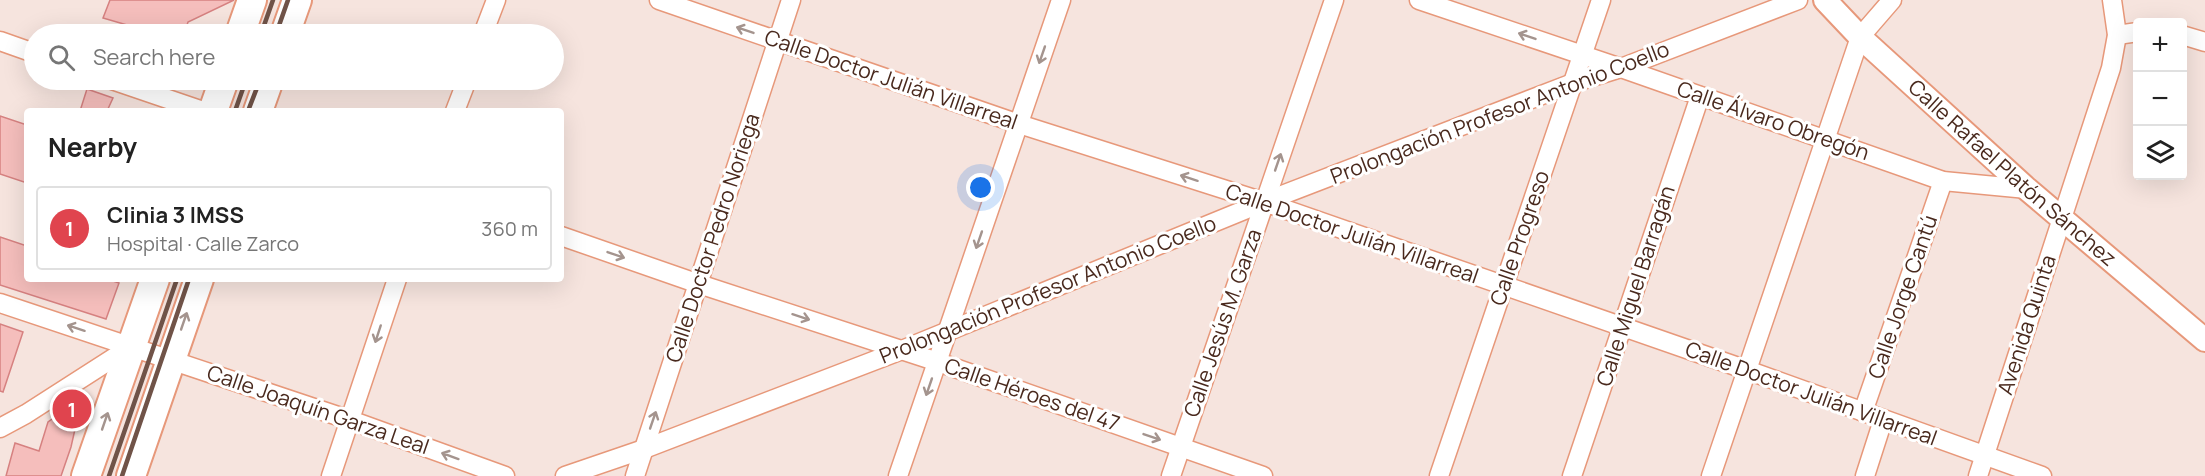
<!DOCTYPE html>
<meta charset="utf-8">
<style>
body{margin:0;font-family:Manrope,sans-serif;background:#f2f2f2;color:#222}
.controls{position:absolute;right:18px;top:18px;display:grid;overflow:hidden;border-radius:6px;box-shadow:0 6px 24px #0002}
.controls button{width:54px;height:54px;display:grid;place-items:center;padding:0;border:0;border-bottom:2px solid #e0e0e0;background:#fff;color:#222;font:30px sans-serif}
.you{position:absolute;left:981px;top:188px;width:21px;height:21px;margin:-15px;border:4px solid #fff;border-radius:50%;background:#1a73e8;box-shadow:0 0 0 9px #1a73e833}
.badge{display:grid;place-items:center;width:39px;height:39px;border-radius:50%;background:#28697d;color:#fff;font-size:20px;font-weight:700}
.pin{position:absolute;translate:-50% -50%;border:3px solid #fff;box-shadow:0 2px 6px #0006}
.list{margin:0;padding:0;list-style:none}
h2{display:flex;justify-content:space-between;align-items:center;height:78px;margin:0;padding:0 24px;font-size:26px}
h2 small{font-size:20px;font-weight:400;color:#767676}
.list li{display:grid;grid-template-columns:39px 1fr auto;gap:18px;align-items:center;box-sizing:border-box;height:84px;margin:0 12px 12px;padding:0 12px;border:2px solid #e0e0e0;border-radius:6px}
.list b{display:block;font-size:22px;white-space:nowrap}
.list p{margin:0;font-size:20px;white-space:nowrap;color:#767676}
.list em{font-size:20px;font-style:normal;color:#767676}
.icon{flex:none;width:33px;height:33px;fill:none;stroke:currentColor;stroke-width:2;stroke-linecap:round;stroke-linejoin:round}
.map{position:relative;flex:none;width:2205px;height:476px;overflow:hidden}
.search{position:absolute;background:#fff;box-shadow:0 6px 24px #0002;left:24px;top:24px;width:540px;height:66px;display:flex;align-items:center;gap:15px;box-sizing:border-box;padding:0 21px;border-radius:33px;color:#767676;font-size:22px}
.panel{position:absolute;background:#fff;box-shadow:0 6px 24px #0002;left:24px;top:108px;width:540px;height:174px;border-radius:6px}
.map>svg:first-child{display:block}
</style>
<div class="map">
<svg width="2205" height="476" viewBox="0 0 2205 476">
<rect width="100%" height="100%" fill="#f6e4de"/>
<g fill="#f5bebc" stroke="#d68180" stroke-width="1.5">
<path d="M110,0H234L188,22L184,34H158L103,18Z"/>
<path d="M87,89L113,98L107,111H80Z"/>
<path d="M0,116L27,125V183L0,174Z"/>
<path d="M0,237L27,246V279H107L119,283L106,319L0,285Z"/>
<path d="M0,324L23,332L3,392L0,391Z"/>
<path d="M82,398L71,447L61,476H6L15,443L39,451L48,422Z"/>
</g>
<g fill="none" stroke-linecap="round" stroke-linejoin="round">
<g stroke="#e7987a" stroke-width="21">
<g id="minor">
<path d="M659,0L1019,124L1264,202L1747,370L2042,476"/>
<path d="M1419,0L1621,68L1943,181L2027,189"/>
<path d="M483,34L496,0"/>
<path d="M2117,35L2138,32"/>
<path d="M2182,35L2205,42"/>
<path d="M0,41L34,53"/>
<path d="M112,80L203,111"/>
<path d="M455,111L467,80"/>
<path d="M561,236L699,284L938,362L1263,476"/>
<path d="M0,303L350,420L505,476"/>
<path d="M1863,412L1943,181"/>
<path d="M0,428L26,414L132,346"/>
<path d="M331,476L397,279"/>
<path d="M565,476L644,449L902,350L1264,202L1573,83L1621,68L1798,0"/>
<path d="M635,476L791,0"/>
<path d="M898,476L1061,0"/>
<path d="M1171,476L1334,0"/>
<path d="M1439,476L1601,0"/>
<path d="M1572,476L1700,96"/>
<path d="M1711,476L1860,37L1892,0"/>
<path d="M1865,476L1883,420"/>
<path d="M1978,476L2111,68L2117,35L2112,0"/>
</g>
</g>
<g stroke="#e7987a" stroke-width="26">
<g id="tertiary">
<path id="s1" d="M1825,0L1860,37L2027,189L2205,340"/>
</g>
</g>
<g stroke="#e7987a" stroke-width="32">
<g id="primary">
<path d="M240,34L252,0"/>
<path d="M285,34L297,0"/>
<path d="M213,111L224,80"/>
<path d="M258,111L269,80"/>
<path d="M86,476L155,279"/>
<path d="M131,476L199,279"/>
</g>
</g>
<use href="#minor" stroke="#fff" stroke-width="18"/>
<use href="#tertiary" stroke="#fff" stroke-width="22"/>
<use href="#primary" stroke="#fff" stroke-width="28"/>
<g stroke="#705348" stroke-width="4.5">
<path d="M261,34L273,0"/>
<path d="M276,34L288,0"/>
<path d="M235,111L246,80"/>
<path d="M248,111L260,80"/>
<path d="M109,476L177,279"/>
<path d="M122,476L189,279"/>
</g>
</g>
<defs><path id="oneway-shaft" d="M-6 0H5M1.5-3L5.5 0L1.5 3" fill="none" stroke-width="1.6" stroke-linecap="round" stroke-linejoin="round" transform="scale(1.5)"/></defs>
<g stroke="#a4948e">
<use href="#oneway-shaft" transform="translate(745 30) rotate(-161)"/>
<use href="#oneway-shaft" transform="translate(1527 36) rotate(-161)"/>
<use href="#oneway-shaft" transform="translate(1042 55) rotate(109)"/>
<use href="#oneway-shaft" transform="translate(1278 162) rotate(-71)"/>
<use href="#oneway-shaft" transform="translate(1189 178) rotate(-162)"/>
<use href="#oneway-shaft" transform="translate(979 240) rotate(109)"/>
<use href="#oneway-shaft" transform="translate(616 255) rotate(19)"/>
<use href="#oneway-shaft" transform="translate(801 317) rotate(18)"/>
<use href="#oneway-shaft" transform="translate(184 321) rotate(-71)"/>
<use href="#oneway-shaft" transform="translate(76 328) rotate(-162)"/>
<use href="#oneway-shaft" transform="translate(378 334) rotate(108)"/>
<use href="#oneway-shaft" transform="translate(929 387) rotate(109)"/>
<use href="#oneway-shaft" transform="translate(653 420) rotate(-71)"/>
<use href="#oneway-shaft" transform="translate(105 421) rotate(-71)"/>
<use href="#oneway-shaft" transform="translate(1152 437) rotate(19)"/>
<use href="#oneway-shaft" transform="translate(450 456) rotate(-160)"/>
</g>
<g text-anchor="middle" stroke-width="6" stroke-linejoin="round" paint-order="stroke">
<g font-size="21" fill="#49291d" stroke="#fff">
<text transform="translate(891 80) rotate(19)" y="7">Calle Doctor Julián Villarreal</text>
<text transform="translate(1500 113) rotate(-21)" y="7">Prolongación Profesor Antonio Coello</text>
<text transform="translate(1773 121) rotate(19)" y="7">Calle Álvaro Obregón</text>
<text dy="7" stroke="none"><textPath href="#s1" startOffset="255">Calle Rafael Platón Sánchez</textPath></text>
<text transform="translate(1352 234) rotate(19)" y="7">Calle Doctor Julián Villarreal</text>
<text transform="translate(713 238) rotate(-72)" y="7">Calle Doctor Pedro Noriega</text>
<text transform="translate(1520 238) rotate(-71)" y="7">Calle Progreso</text>
<text transform="translate(1636 286) rotate(-72)" y="7">Calle Miguel Barragán</text>
<text transform="translate(1048 290) rotate(-22)" y="7">Prolongación Profesor Antonio Coello</text>
<text transform="translate(1903 297) rotate(-71)" y="7">Calle Jorge Cantú</text>
<text transform="translate(1223 323) rotate(-71)" y="7">Calle Jesús M. Garza</text>
<text transform="translate(2027 325) rotate(-72)" y="7">Avenida Quinta</text>
<text transform="translate(1811 394) rotate(20)" y="7">Calle Doctor Julián Villarreal</text>
<text transform="translate(1032 395) rotate(19)" y="7">Calle Héroes del 47</text>
<text transform="translate(318 410) rotate(19)" y="7">Calle Joaquín Garza Leal</text>
</g>
</g>
</svg>
<div class="controls">
<button>+</button>
<button>−</button>
<button><svg class="icon" aria-label="layers" viewBox="0 0 24 24"><path d="M12 4l9 5-9 5-9-5zM3 14l9 5 9-5"/></svg></button>
</div>
<div class="you"></div>
<div class="pin badge" style="left:72px;top:409px;background:#e0444e">1</div>
<div class="search"><svg class="icon" aria-label="search" viewBox="0 0 24 24"><circle cx="10" cy="10" r="6"/><path d="M15 15l6 6"/></svg>Search here</div>
<section class="panel">
<h2>Nearby<small></small></h2>
<ul class="list">
<li><span class="badge" style="background:#e0444e">1</span><div><b>Clinia 3 IMSS</b><p>Hospital · Calle Zarco</p></div><em>360 m</em></li>
</ul>
</section>
</div>
